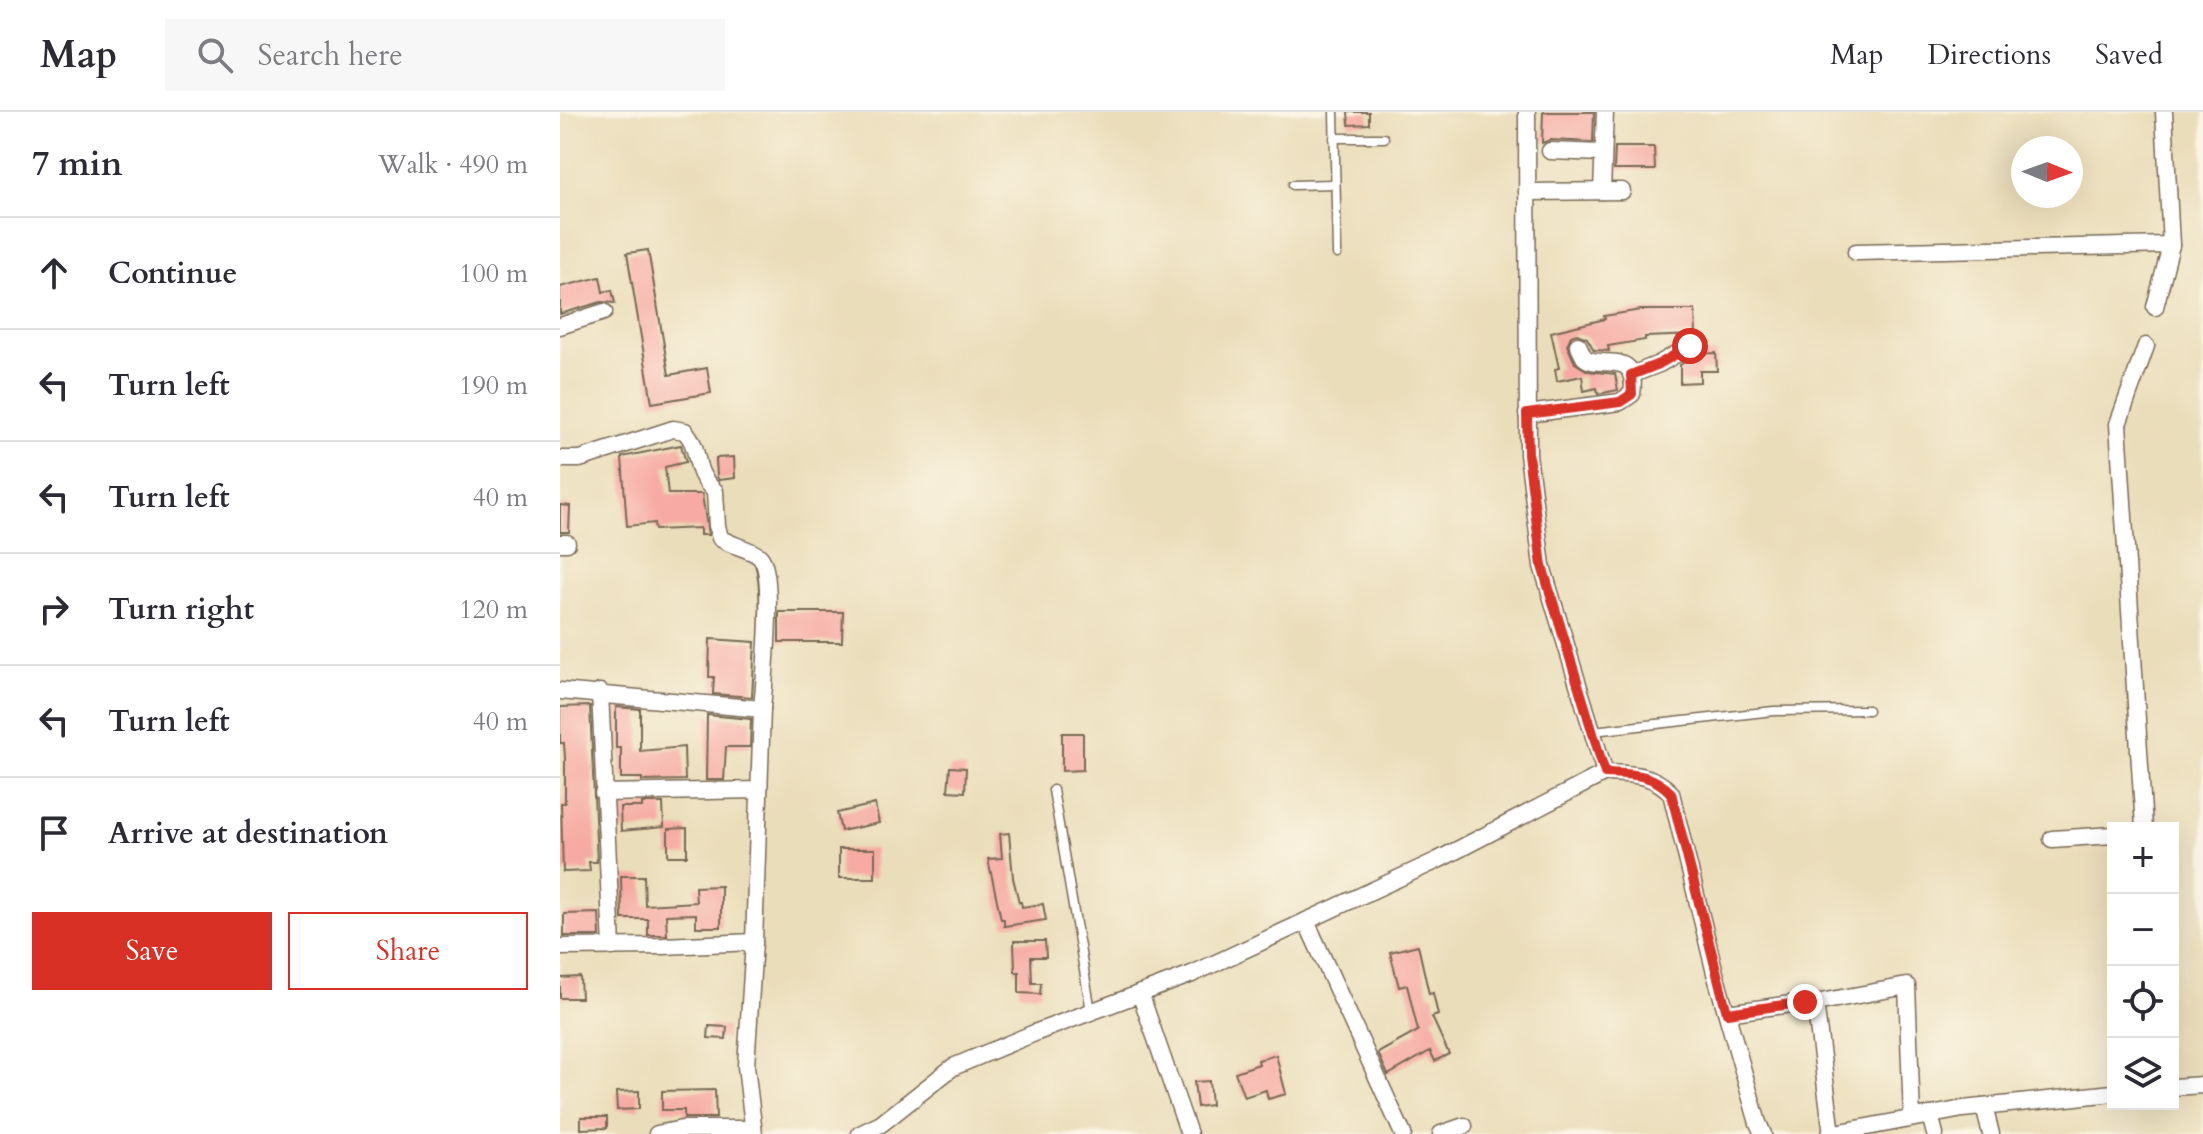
<!DOCTYPE html>
<meta charset="utf-8">
<style>
body{margin:0;font-family:Cardo,serif;background:#f7f7f7;color:#2b2b33}
.controls{position:absolute;right:24px;bottom:24px;display:grid;overflow:hidden;border-radius:0px;box-shadow:0 8px 32px #0002}
.controls button{width:72px;height:72px;display:grid;place-items:center;padding:0;border:0;border-bottom:2px solid #e1e1e2;background:#fff;color:#2b2b33;font:40px sans-serif}
.compass{position:absolute;left:1451px;top:24px;width:72px;height:72px;border-radius:50%;background:#fff;box-shadow:0 8px 32px #0002;rotate:91deg}
.stop{position:absolute;width:24px;height:24px;margin:-18px;border:6px solid #d93025;border-radius:50%;background:#fff}
.stop.end{background:#d93025;border-color:#fff;box-shadow:0 2px 8px #0008}
.list{margin:0;padding:0;list-style:none}
h2{display:flex;justify-content:space-between;align-items:center;height:104px;margin:0;padding:0 32px;font-size:34px}
h2 small{font-size:26px;font-weight:400;color:#7c7c81}
.list li{display:grid;grid-template-columns:52px 1fr auto;gap:24px;align-items:center;box-sizing:border-box;height:112px;padding:0 32px;border-top:2px solid #e1e1e2}
.list b{display:block;font-size:30px;white-space:nowrap}
.list em{font-size:26px;font-style:normal;color:#7c7c81}
.actions{display:flex;gap:16px;padding:24px 32px}
.actions a{flex:1;padding:18px 0;border:2px solid #d93025;border-radius:0px;text-align:center;font-size:28px;color:#d93025}
.actions .main{background:#d93025;color:#fff}
.icon{flex:none;width:44px;height:44px;fill:none;stroke:currentColor;stroke-width:2;stroke-linecap:round;stroke-linejoin:round}
.map{position:relative;flex:none;width:1643px;height:1022px;overflow:hidden}
header{display:flex;align-items:center;gap:48px;box-sizing:border-box;height:112px;padding:0 40px;background:#fff;border-bottom:2px solid #e1e1e2}
header strong{font-size:38px}
nav{display:flex;gap:44px;margin-inline-start:auto;font-size:28px}
.search{width:560px;height:72px;background:#f7f7f7;display:flex;align-items:center;gap:20px;box-sizing:border-box;padding:0 28px;border-radius:0px;color:#7c7c81;font-size:30px}
main{display:flex}
aside{flex:1;background:#fff}
.map>svg:first-child{display:block}
</style>
<header>
<strong>Map</strong>
<div class="search"><svg class="icon" aria-label="search" viewBox="0 0 24 24"><circle cx="10" cy="10" r="6"/><path d="M15 15l6 6"/></svg>Search here</div>
<nav><a>Map</a><a>Directions</a><a>Saved</a></nav>
</header>
<main>
<aside>
<h2>7 min<small>Walk · 490 m</small></h2>
<ul class="list">
<li><svg class="icon" aria-label="ahead" viewBox="0 0 24 24"><path d="M12 20V5M6 11l6-6 6 6"/></svg><div><b>Continue</b></div><em>100 m</em></li>
<li><svg class="icon" aria-label="left" viewBox="0 0 24 24"><path d="M17 20v-9H6M10 6l-5 5 5 5"/></svg><div><b>Turn left</b></div><em>190 m</em></li>
<li><svg class="icon" aria-label="left" viewBox="0 0 24 24"><path d="M17 20v-9H6M10 6l-5 5 5 5"/></svg><div><b>Turn left</b></div><em>40 m</em></li>
<li><svg class="icon" aria-label="right" viewBox="0 0 24 24"><path d="M7 20v-9h11M14 6l5 5-5 5"/></svg><div><b>Turn right</b></div><em>120 m</em></li>
<li><svg class="icon" aria-label="left" viewBox="0 0 24 24"><path d="M17 20v-9H6M10 6l-5 5 5 5"/></svg><div><b>Turn left</b></div><em>40 m</em></li>
<li><svg class="icon" aria-label="arrive" viewBox="0 0 24 24"><path d="M6 21V4h12l-3 4 3 4H6"/></svg><div><b>Arrive at destination</b></div></li>
</ul>
<div class="actions"><a class="main">Save</a><a>Share</a></div>
</aside>
<div class="map">
<svg width="1643" height="1022" viewBox="0 0 1643 1022">
<rect width="100%" height="100%" fill="#fcf5e5"/>
<filter id="ink" filterUnits="userSpaceOnUse"><feTurbulence type="fractalNoise" baseFrequency=".0125" numOctaves="2"/><feDisplacementMap in="SourceGraphic" scale="16" xChannelSelector="R" yChannelSelector="G"/><feConvolveMatrix kernelMatrix="1 2 1 2 8 2 1 2 1" color-interpolation-filters="sRGB"/></filter>
<filter id="wash" filterUnits="userSpaceOnUse"><feTurbulence type="fractalNoise" baseFrequency=".006" numOctaves="4" result="noise"/><feDisplacementMap in="SourceGraphic" scale="32" xChannelSelector="R" yChannelSelector="G"/><feGaussianBlur stdDeviation="1.8" result="paint"/><feColorMatrix in="noise" values="0 0 0 0 0 0 0 0 0 0 0 0 0 0 0 0 0 1.4 0 .05"/><feComposite in="paint" operator="in"/></filter>
<g filter="url(#wash)">
<rect width="100%" height="100%" fill="#eaddba"/>
<g id="blocks">
<g fill="#f6aaa3">
<path d="M788,0H809V12L789,13Z"/>
<path d="M983,0H1034L1033,30L990,28L982,31Z"/>
<path d="M1055,35H1094L1095,58H1054Z"/>
<path d="M88,138L109,263L147,256L151,281L92,291L67,141Z"/>
<path d="M40,165L43,180L52,178L55,191L41,190L0,202V175Z"/>
<path d="M1081,198H1135L1136,223L1085,225V228L1048,234L1049,239L1034,238L1027,226L1017,222L1011,224L1007,233L1015,251L1028,259L1055,262L1058,278L1038,282L1037,276L1024,279L1022,264L997,269L995,257L999,256L991,220L1045,207L1044,204Z"/>
<path d="M1156,241L1157,259H1140V270L1120,271V253L1137,242Z"/>
<path d="M121,333L126,350L105,355L108,382H142L148,423H140V416L95,418L94,411L67,414L62,345Z"/>
<path d="M174,345L175,366L159,368L157,365L156,346Z"/>
<path d="M0,393L10,394L9,420H0Z"/>
<path d="M219,500H283L282,530H219Z"/>
<path d="M150,527L195,530L192,585L153,582L154,565H149Z"/>
<path d="M30,594L37,750H29L30,759L3,760L1,691H5V646L4,631H0V595Z"/>
<path d="M56,595L80,597V639L124,635L125,668L82,669V666H61V636H56Z"/>
<path d="M147,603L191,607L190,635H166L164,668H146Z"/>
<path d="M502,621H523V658L502,659Z"/>
<path d="M390,655L406,656L405,680L388,679Z"/>
<path d="M82,691H103L104,715L61,719L60,695H82Z"/>
<path d="M315,692L319,711L281,719L277,701Z"/>
<path d="M127,716V744H108V717Z"/>
<path d="M449,721L453,766L459,790H461L462,795L483,792L486,808L444,814V807H441L428,747L442,746L440,722Z"/>
<rect x="279" y="737" width="36" height="29"/>
<path d="M61,764H84L85,793L136,790L135,775L161,774V815H136V802L106,803L107,823H88V807H62Z"/>
<path d="M39,801L40,824H4V802Z"/>
<path d="M454,829H485L486,845H471L472,871H481L480,882L459,881V860H455Z"/>
<path d="M858,833L869,882L873,881L878,903L872,905L889,942L875,949L870,939L828,963L818,941L858,919L847,873L839,875L830,840Z"/>
<path d="M20,865L21,886H0V866Z"/>
<path d="M149,914L167,915L166,927L148,926Z"/>
<path d="M716,943L726,982L708,987L706,978L684,985L675,960L699,952L698,948Z"/>
<path d="M649,969L651,993L637,995L634,970Z"/>
<path d="M155,978L156,1006H124V998H102V979Z"/>
<path d="M79,979V997L57,998L56,980Z"/>
<path d="M21,1005H47V1016L21,1017Z"/>
</g>
</g>
</g>
<g filter="url(#ink)">
<use href="#blocks" fill-opacity="0" stroke="#786955" stroke-width="2"/>
<g fill="none" stroke-linecap="round" stroke-linejoin="round">
<g stroke="#786955" stroke-width="11">
<g id="lane">
<path d="M774,0L777,142"/>
<path d="M774,26H824"/>
<path d="M733,73L775,72"/>
<path d="M1033,619L1214,599L1308,598"/>
<path d="M493,678L531,899"/>
</g>
</g>
<g stroke="#786955" stroke-width="19">
<g id="street">
<path d="M990,39L1043,41"/>
<path d="M1042,79L1045,0"/>
<path d="M967,80L1062,79"/>
<path d="M1296,140L1611,133"/>
<path d="M1595,195L1611,133L1604,0"/>
<path d="M0,214L44,200"/>
<path d="M1071,263L1099,252L1130,234"/>
<path d="M967,302L1060,290L1072,282C1079,234 1038,259 1024,245C1023,244 1019,234 1018,233"/>
<path d="M0,347H20L113,317L125,319C143,340 130,357 155,379L157,414L160,426C172,434 188,436 199,444C216,457 204,572 202,597"/>
<path d="M0,431H7"/>
<path d="M0,579L202,597L194,830"/>
<path d="M40,580L52,835"/>
<path d="M1045,661C1071,662 1092,661 1111,681L1155,861L1198,1011L1203,1022"/>
<path d="M43,681L199,678"/>
<path d="M1584,716L1558,312L1586,234"/>
<path d="M1492,727L1553,723"/>
<path d="M746,809L843,1022"/>
<path d="M0,835L103,834L194,830L186,954L194,1022"/>
<path d="M580,881L629,1022"/>
<path d="M1255,891L1272,1022"/>
<path d="M1167,901L1245,890L1255,891L1347,874L1352,1006"/>
<path d="M1613,975L1643,973"/>
<path d="M1424,995L1431,1022"/>
<path d="M1370,1003L1375,1022"/>
<path d="M97,1022L122,1017H193"/>
<path d="M300,1022L321,1012L393,955L477,920L632,862L878,748L1045,661L982,454L968,342L967,0"/>
<path d="M881,1022L904,1014"/>
<path d="M1270,1022L1403,997L1553,981"/>
</g>
</g>
<use href="#lane" stroke="#fff" stroke-width="8"/>
<use href="#street" stroke="#fff" stroke-width="16"/>
</g>
</g>
<g fill="none" stroke-linecap="round" stroke-linejoin="round" filter="url(#ink)">
<path stroke="#d93025" stroke-width="10" d="M1130,234L1099,252L1071,263L1072,282L1060,290L967,302L968,342L982,454L1045,661C1071,662 1092,661 1111,681L1167,901L1245,890"/>
</g>
</svg>
<div class="controls">
<button>+</button>
<button>−</button>
<button><svg class="icon" aria-label="locate" viewBox="0 0 24 24"><circle cx="12" cy="12" r="6"/><path d="M12 2v4M12 18v4M2 12h4M18 12h4"/></svg></button>
<button><svg class="icon" aria-label="layers" viewBox="0 0 24 24"><path d="M12 4l9 5-9 5-9-5zM3 14l9 5 9-5"/></svg></button>
</div>
<svg class="compass" viewBox="-18 -18 36 36"><path d="M0-13l5 13h-10z" fill="#e53935"/><path d="M0 13l5-13h-10z" fill="#7c7c81"/></svg>
<div class="stop" style="left:1130px;top:234px"></div>
<div class="stop end" style="left:1245px;top:890px"></div>
</div>
</main>
